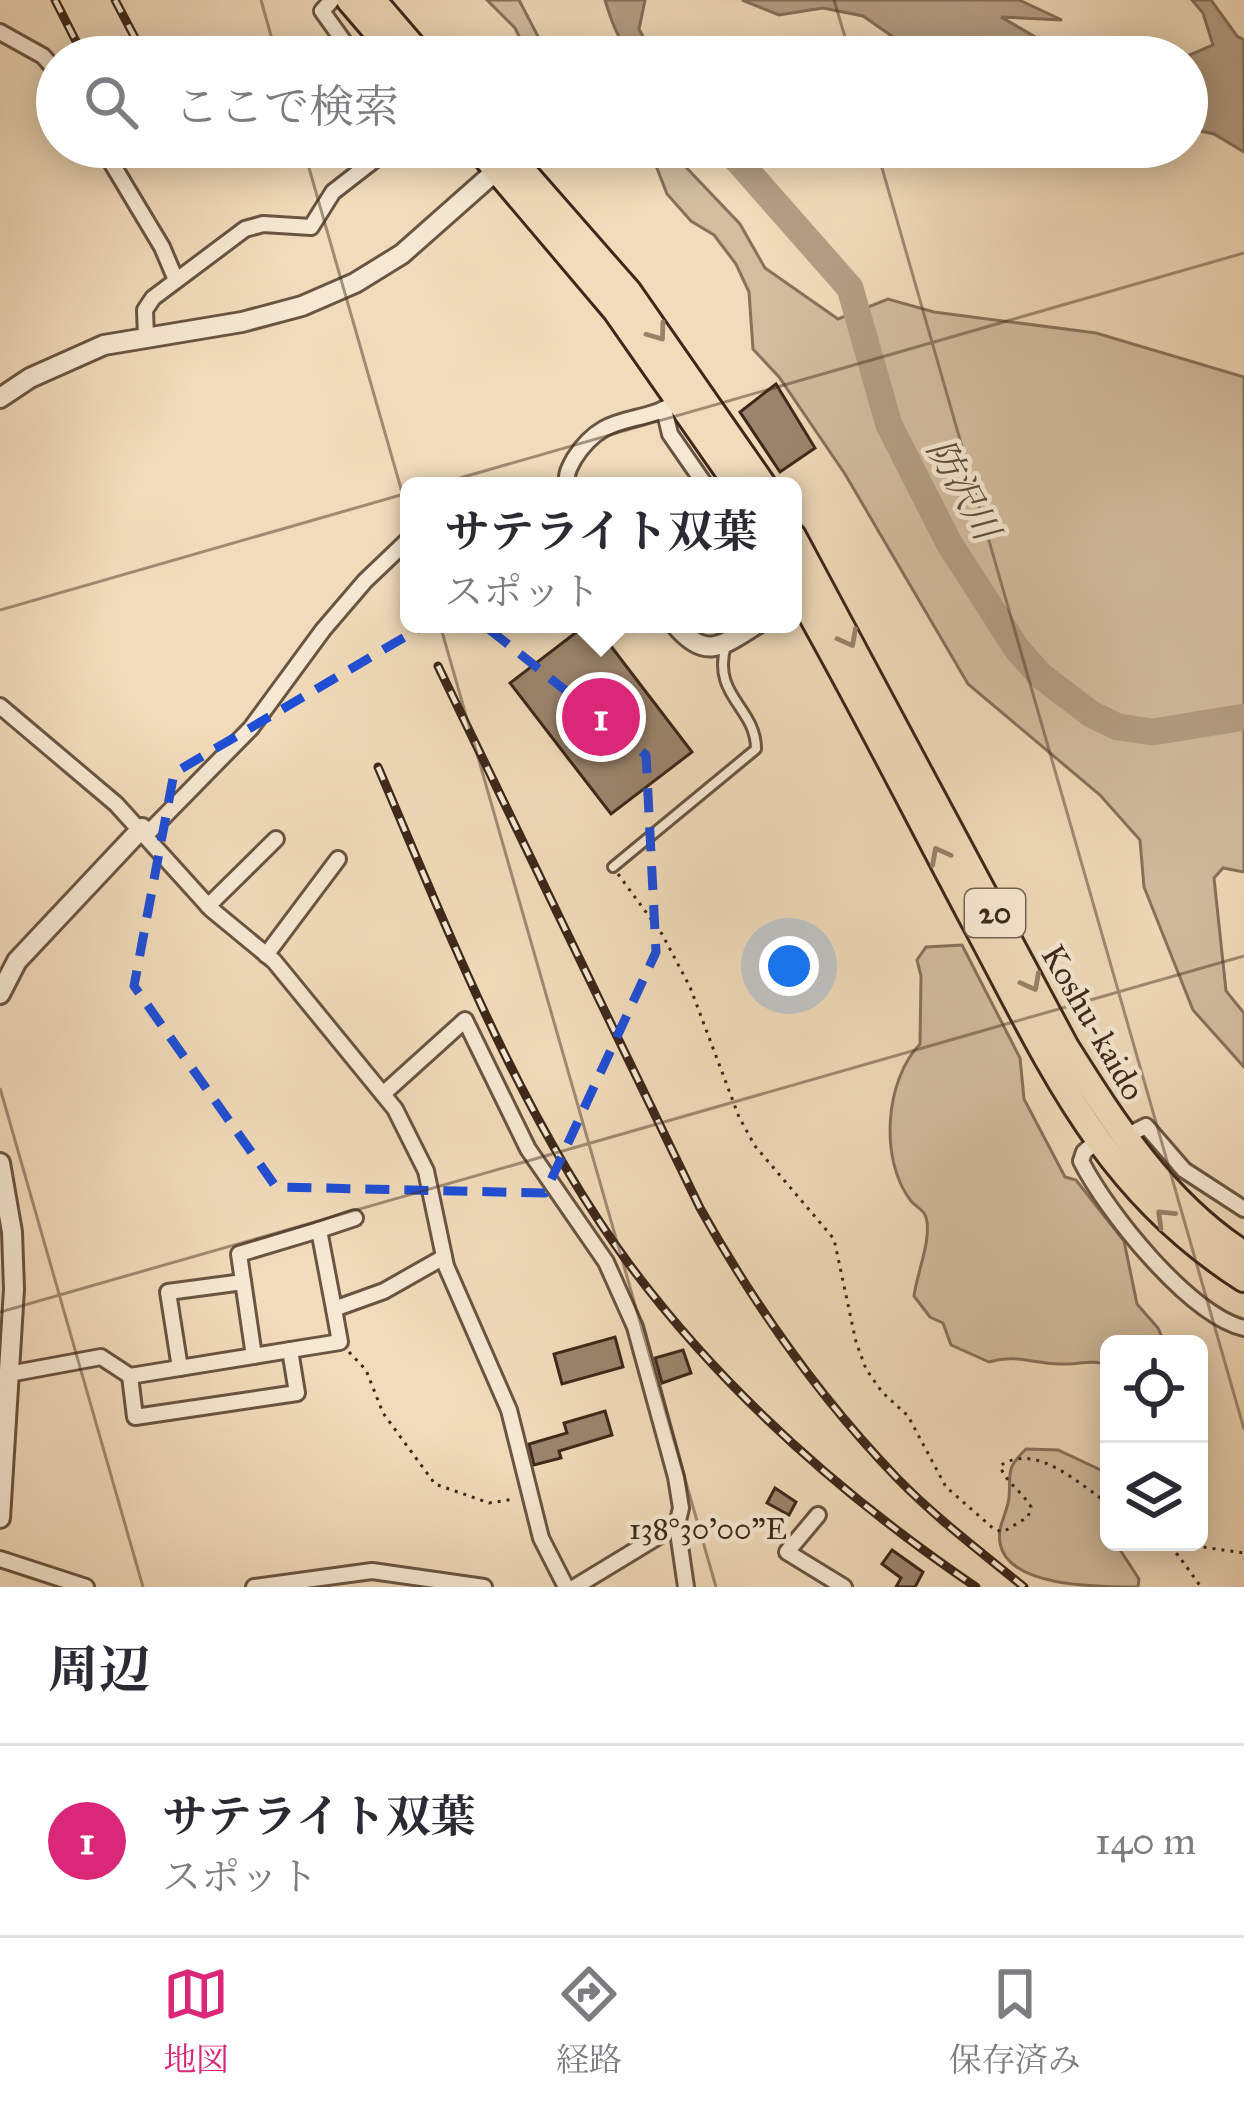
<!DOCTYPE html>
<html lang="ja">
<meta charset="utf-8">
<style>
body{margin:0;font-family:"IM FELL Great Primer","Noto Serif JP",serif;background:#f2f2f3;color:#2b2b33}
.controls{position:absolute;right:36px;bottom:36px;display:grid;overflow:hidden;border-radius:18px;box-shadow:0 6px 30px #0003}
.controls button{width:108px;height:108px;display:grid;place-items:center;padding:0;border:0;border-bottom:3px solid #e1e1e2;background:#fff;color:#2b2b33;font:60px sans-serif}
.you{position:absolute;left:789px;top:966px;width:42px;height:42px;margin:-30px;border:9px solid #fff;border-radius:50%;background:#1a73e8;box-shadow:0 0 0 18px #1a73e833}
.badge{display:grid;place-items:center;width:78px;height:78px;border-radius:50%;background:#db2777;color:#fff;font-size:39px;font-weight:700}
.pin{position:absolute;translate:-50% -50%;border:6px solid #fff;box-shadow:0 3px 12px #0006}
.popup{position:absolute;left:400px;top:477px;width:402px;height:156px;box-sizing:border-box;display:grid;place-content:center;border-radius:18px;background:#fff;filter:drop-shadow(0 3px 9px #0005);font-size:39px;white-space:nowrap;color:#7c7c81}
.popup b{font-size:45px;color:#2b2b33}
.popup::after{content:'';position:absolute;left:50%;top:100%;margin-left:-24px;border:24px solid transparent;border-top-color:#fff}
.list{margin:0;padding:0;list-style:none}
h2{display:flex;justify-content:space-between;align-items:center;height:156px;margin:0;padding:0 48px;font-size:51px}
h2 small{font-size:39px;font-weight:400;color:#7c7c81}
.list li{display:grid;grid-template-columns:78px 1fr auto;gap:36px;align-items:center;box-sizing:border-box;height:192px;padding:0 48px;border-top:3px solid #e1e1e2}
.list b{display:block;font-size:45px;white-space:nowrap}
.list p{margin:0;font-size:39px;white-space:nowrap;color:#7c7c81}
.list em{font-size:39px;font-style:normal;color:#7c7c81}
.icon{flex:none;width:66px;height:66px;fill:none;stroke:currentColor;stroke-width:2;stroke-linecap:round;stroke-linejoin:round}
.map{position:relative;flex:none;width:1244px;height:1587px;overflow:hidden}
.search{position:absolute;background:#fff;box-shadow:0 6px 30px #0003;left:36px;right:36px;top:36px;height:132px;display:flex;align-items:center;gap:30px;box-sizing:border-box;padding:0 42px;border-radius:66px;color:#7c7c81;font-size:45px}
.sheet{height:348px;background:#fff}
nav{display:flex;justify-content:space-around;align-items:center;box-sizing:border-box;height:168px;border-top:3px solid #e1e1e2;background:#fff;font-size:33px;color:#7c7c81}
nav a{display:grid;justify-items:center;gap:6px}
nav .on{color:#db2777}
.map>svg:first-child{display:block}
</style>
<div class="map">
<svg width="1244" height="1587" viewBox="0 0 1244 1587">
<rect width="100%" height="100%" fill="#f1dbba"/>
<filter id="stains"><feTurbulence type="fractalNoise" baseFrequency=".00167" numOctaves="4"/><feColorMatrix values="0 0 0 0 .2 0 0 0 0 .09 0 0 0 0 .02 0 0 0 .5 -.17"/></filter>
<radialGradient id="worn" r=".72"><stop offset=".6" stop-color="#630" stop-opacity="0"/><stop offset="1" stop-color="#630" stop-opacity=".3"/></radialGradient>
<g fill="#d2bd9f" stroke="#88725c" stroke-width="3">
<path d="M487,0H519L542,44L559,57H529L515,28Z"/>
<path d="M608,147H673L680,161L740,224L765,268L838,319L888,299L934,312L1096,333L1244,377V872L1223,868L1214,878L1226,991L1244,1013V1067L1193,1010L1144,887L1140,840L1100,795L968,684L845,474L779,377L753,349L749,292L736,264L714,235L691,221L667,194L653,158L616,155Z"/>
<path d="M962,945L1020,1058L1024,1099L1065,1177L1076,1180L1124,1241L1137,1304L1158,1328L1165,1344H1109V1365C1093,1359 1076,1365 1059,1364C1032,1363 1015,1354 989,1362L951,1345L943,1323L930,1317L914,1296C917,1273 930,1244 927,1222C926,1210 918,1209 911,1201C879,1160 885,1080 920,1044L921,976L917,960L926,947Z"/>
<path d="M1026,1449L1058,1450L1109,1474V1542H1115L1139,1579L1138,1587C1095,1587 1008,1587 1000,1543C997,1526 1007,1514 1009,1498C1011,1471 1005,1470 1026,1449Z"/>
</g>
<g fill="#b49e84" stroke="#846f5a" stroke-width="3">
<path d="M605,0H645L639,29L654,57C621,57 613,26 605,0Z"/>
<path d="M742,0H1019L1062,20L1001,17L1070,57H922L863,16L823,8L779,15Z"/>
<path d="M1192,0H1211L1237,36L1244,40V152L1214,134L1187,128L1185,57L1213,45L1203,13Z"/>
</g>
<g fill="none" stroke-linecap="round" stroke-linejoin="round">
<path stroke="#b49e84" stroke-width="27" d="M726,147L850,288L889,425L949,543L1017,649L1040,675L1091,714L1118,727L1153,732L1244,717"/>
</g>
<g fill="#9b856d" stroke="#3d281a" stroke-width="3">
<path d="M776,384L815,448L780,472L740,412Z"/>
<path d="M587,624H594L692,752L611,814L510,683Z"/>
<path d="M615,1337L623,1367L562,1384L554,1354Z"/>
<path d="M683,1350L691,1373L662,1383L655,1358Z"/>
<path d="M605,1411L612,1435L559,1451L561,1458L534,1465L529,1444L567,1433L564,1423Z"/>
<path d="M775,1488L796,1502L789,1515L767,1503Z"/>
<path d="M892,1550L923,1572L915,1587H896L901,1578L882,1564Z"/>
</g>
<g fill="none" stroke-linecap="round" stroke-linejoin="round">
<g stroke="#6a5542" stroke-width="14">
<path id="service" d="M613,867L756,749C756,707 711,696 726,645"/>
</g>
<g stroke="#6a5542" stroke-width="20">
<g id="minor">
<path d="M332,0L322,11L355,57"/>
<path d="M0,32L43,56L57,72"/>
<path d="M102,147L162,247L176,280"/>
<path d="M146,337L145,310L153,298L245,229L263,224L311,227L333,192L391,147"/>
<path d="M664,409L670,434L706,486"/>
<path d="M567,486C566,474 568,470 574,459C606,408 640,428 680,400"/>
<path d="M0,706L116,804L211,909L274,961L395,1109L426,1171L446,1266L509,1410L541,1538L566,1587"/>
<path d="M147,834L251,728L323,630L365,581L409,539"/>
<path d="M208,906L276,839"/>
<path d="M266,955L338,859"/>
<path d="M383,1094L465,1020L528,1149L606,1262L635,1327L676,1477L681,1508L677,1525L686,1587"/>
<path d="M1124,1137L1146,1126L1184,1170L1244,1209"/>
<path d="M1096,1142L1084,1152L1081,1161C1106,1211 1189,1315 1244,1328"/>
<path d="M355,1218L319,1230L334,1309L384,1291L444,1257"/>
<path d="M254,1356L239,1254L319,1230"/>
<path d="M180,1368L168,1292L243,1282"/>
<path d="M9,1374L101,1357L130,1376L340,1342L334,1309"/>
<path d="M130,1376L135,1417L297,1393L290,1350"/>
<path d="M818,1515L787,1552L844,1587"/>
<path d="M0,1559L86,1587"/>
<path d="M254,1587L372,1571L484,1587"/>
<path d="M575,1587L677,1525"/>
</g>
</g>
<g stroke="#6a5542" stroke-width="24">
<g id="tertiary">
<path d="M0,398L30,378L104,345L242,322L302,306L355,283L402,254L506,162"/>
<path d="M675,624C705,661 722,646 757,624"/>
<path d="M0,994L17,961L142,828"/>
<path d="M0,1163L12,1232L14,1289L0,1518"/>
</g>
</g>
<g stroke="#3d281a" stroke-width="30">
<g id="trunk">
<path d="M349,0L398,57"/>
<path d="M373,0L422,57"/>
<path d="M477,147L615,310L738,486"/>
<path d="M502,147L629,292L764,486"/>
<path d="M793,536L1066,1047C1115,1125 1165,1203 1244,1254"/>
<path d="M793,583C858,696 916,813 978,929C1052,1068 1105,1191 1244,1279"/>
</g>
</g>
<g stroke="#3d281a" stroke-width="3" stroke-dasharray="3 6" stroke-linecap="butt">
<path d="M618,874L662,934L690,987L739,1117L755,1146L834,1239L856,1342L866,1369L882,1392L908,1416L946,1487L994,1529L1003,1532L1028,1517L1031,1507C1022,1491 1006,1483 1000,1466C1035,1441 1079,1484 1109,1504"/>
<path d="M349,1352L366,1370L383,1413L435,1484L489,1503L515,1499"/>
<path d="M1162,1542L1178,1555L1201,1587"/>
<path d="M1168,1542L1244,1553"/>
</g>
<use href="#service" stroke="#f6e8d2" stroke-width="8"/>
<use href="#minor" stroke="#f6e8d2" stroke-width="14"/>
<use href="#tertiary" stroke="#f6e8d2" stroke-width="18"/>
<use href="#trunk" stroke="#f1dbba" stroke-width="24"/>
<g stroke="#3d281a" stroke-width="9">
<g id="rail">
<path d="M55,0L84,57"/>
<path d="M115,0L145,57"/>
<path d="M438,666L700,1208C755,1306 818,1396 897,1478C936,1518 981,1552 1024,1587"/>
<path d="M378,767C451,937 519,1114 629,1264C724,1392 845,1498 976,1587"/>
</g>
</g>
<use href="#rail" stroke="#f6e8d2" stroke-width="4.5" stroke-dasharray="14" stroke-linecap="butt"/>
</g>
<defs><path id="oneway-chevron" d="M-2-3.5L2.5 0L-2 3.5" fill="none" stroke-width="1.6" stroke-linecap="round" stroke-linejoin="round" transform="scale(3)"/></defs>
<g stroke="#97826a">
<use href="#oneway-chevron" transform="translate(658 333) rotate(54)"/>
<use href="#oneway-chevron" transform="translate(849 639) rotate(62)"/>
<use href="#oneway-chevron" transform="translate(939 855) rotate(-118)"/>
<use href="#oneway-chevron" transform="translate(1032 983) rotate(62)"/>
<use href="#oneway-chevron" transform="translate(1164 1217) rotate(-136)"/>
</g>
<path fill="none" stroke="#1d4ed8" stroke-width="9" stroke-dasharray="24 15" stroke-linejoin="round" d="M459,605L646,755L656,952L545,1193L276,1187L134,986L174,773Z"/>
<path fill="none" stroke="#3d281a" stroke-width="3" stroke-opacity="0.45" d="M261,0L277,57M834,0L851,57M303,147L716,1587M876,147L1244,1429M0,610L1244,253M0,1088L143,1587M0,1312L1244,956"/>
<g text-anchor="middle" stroke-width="9" stroke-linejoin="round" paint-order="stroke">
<rect fill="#f6e8d2" stroke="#746251" stroke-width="3" x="965" y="889" width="60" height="48" rx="9"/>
<g font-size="30" font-weight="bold" fill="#3d281a">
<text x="995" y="923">20</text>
</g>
<g font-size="33" fill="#3d281a" stroke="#f6e8d2">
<text transform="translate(1094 1022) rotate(60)" y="12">Koshu-kaido</text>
</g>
<g font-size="36" font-style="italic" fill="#614b3a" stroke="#f6e8d2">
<text transform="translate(964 489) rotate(61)" y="13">防沢川</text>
</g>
</g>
<g font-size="30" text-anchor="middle" fill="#3d281a" stroke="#f6e8d2" stroke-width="9" stroke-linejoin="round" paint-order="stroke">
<text x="708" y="1539">138°30'00"E</text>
</g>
<rect width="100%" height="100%" filter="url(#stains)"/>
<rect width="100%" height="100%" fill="url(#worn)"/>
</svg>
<div class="controls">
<button><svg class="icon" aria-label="locate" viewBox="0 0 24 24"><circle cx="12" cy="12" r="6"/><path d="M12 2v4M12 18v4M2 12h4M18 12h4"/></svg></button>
<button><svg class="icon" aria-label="layers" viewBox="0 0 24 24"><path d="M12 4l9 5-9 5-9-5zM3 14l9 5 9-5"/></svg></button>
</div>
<div class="you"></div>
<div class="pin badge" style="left:601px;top:717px">1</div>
<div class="popup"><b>サテライト双葉</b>スポット</div>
<div class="search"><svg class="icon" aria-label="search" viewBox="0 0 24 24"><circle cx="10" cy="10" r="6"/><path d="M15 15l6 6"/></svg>ここで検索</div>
</div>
<section class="sheet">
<h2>周辺<small></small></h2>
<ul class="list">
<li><span class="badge">1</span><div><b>サテライト双葉</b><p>スポット</p></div><em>140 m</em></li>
</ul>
</section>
<nav>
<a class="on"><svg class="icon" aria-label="map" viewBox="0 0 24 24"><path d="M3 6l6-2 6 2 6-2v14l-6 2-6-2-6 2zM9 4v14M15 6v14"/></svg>地図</a>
<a><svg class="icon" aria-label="directions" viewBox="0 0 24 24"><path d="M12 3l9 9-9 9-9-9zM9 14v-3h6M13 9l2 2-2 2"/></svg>経路</a>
<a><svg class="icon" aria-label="saved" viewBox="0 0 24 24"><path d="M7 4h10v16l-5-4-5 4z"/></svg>保存済み</a>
</nav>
